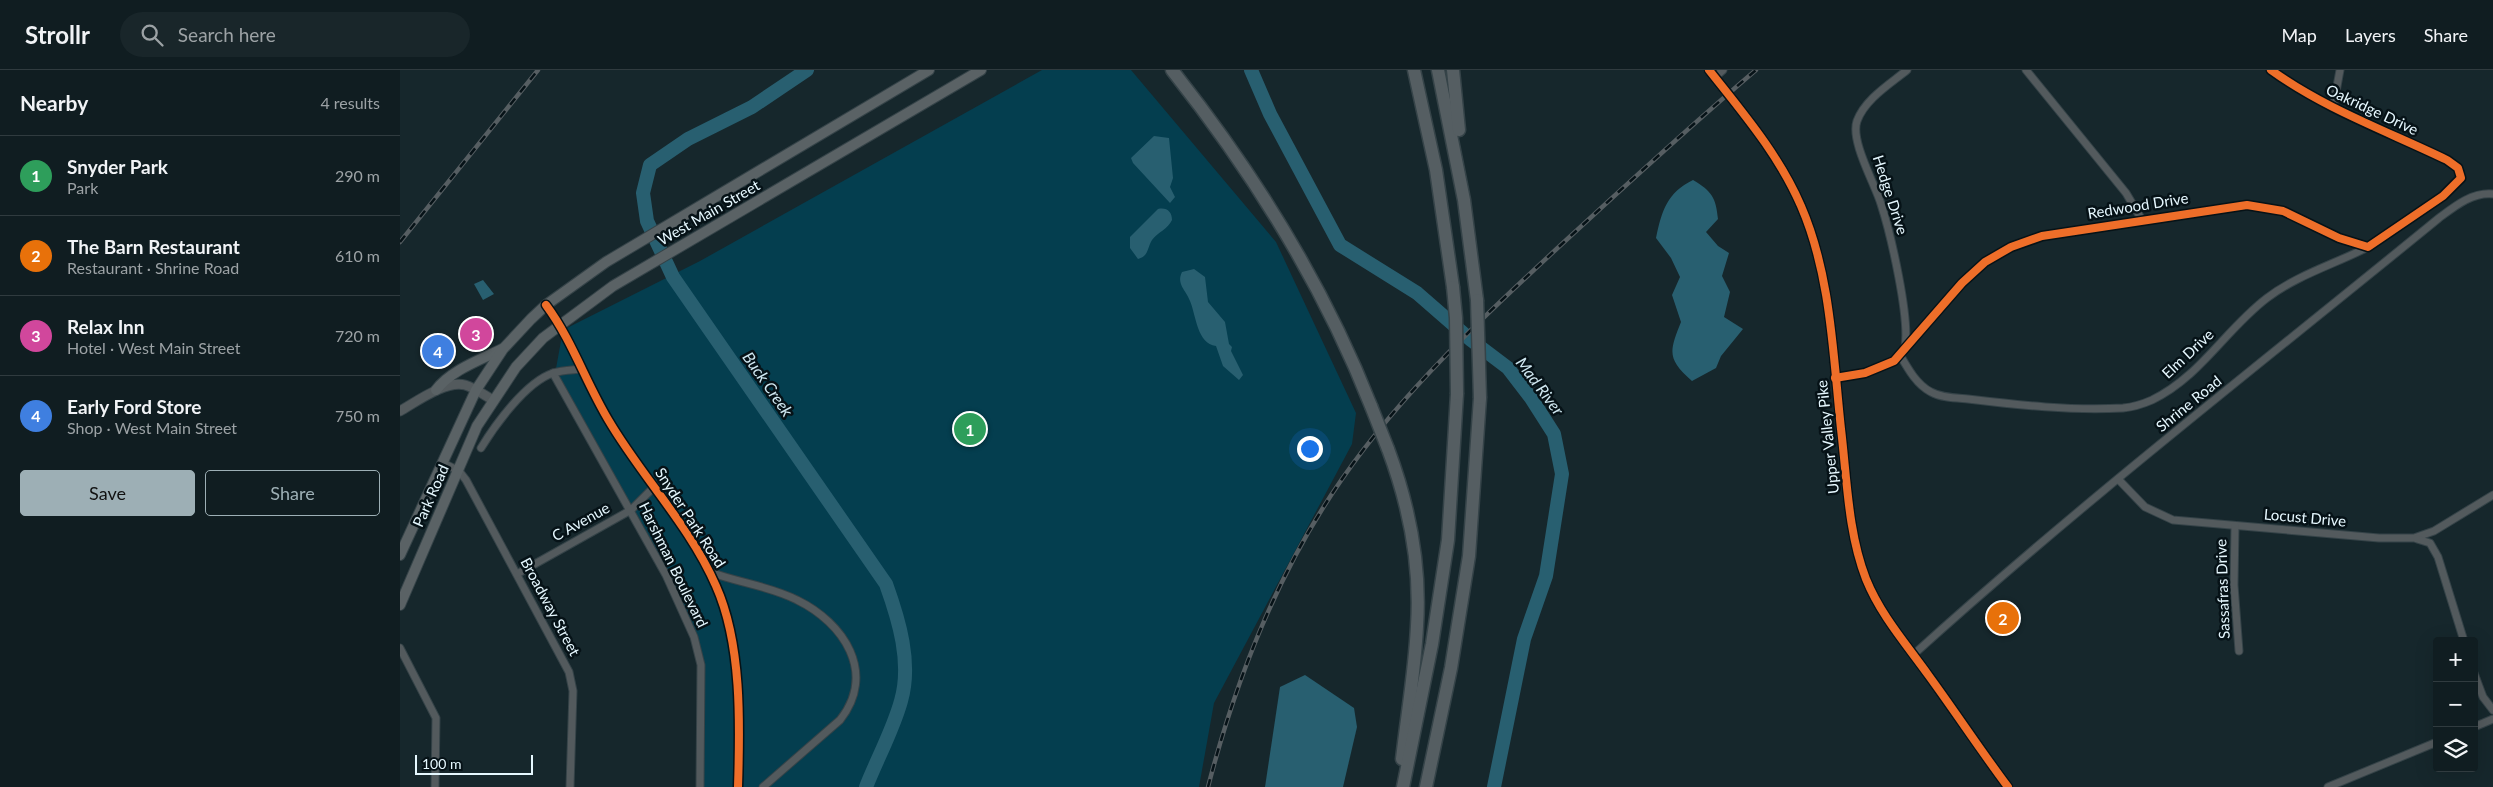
<!DOCTYPE html>
<meta charset="utf-8">
<style>
body{margin:0;font-family:Lato,sans-serif;background:#19262a;color:#f1f3f6}
.controls{position:absolute;right:15px;bottom:15px;display:grid;overflow:hidden;border-radius:5px;box-shadow:0 5px 20px #0002}
.controls button{width:45px;height:45px;display:grid;place-items:center;padding:0;border:0;border-bottom:1px solid #303b3f;background:#101d21;color:#f1f3f6;font:25px sans-serif}
.scale{position:absolute;left:15px;bottom:12px;width:118px;box-sizing:border-box;padding-left:5px;border:2px solid #e6f8ff;border-top:0;font-size:14px;line-height:18px;white-space:nowrap;color:#e6f8ff;-webkit-text-stroke:4px #061217;paint-order:stroke}
.you{position:absolute;left:909px;top:378px;width:18px;height:18px;margin:-12px;border:4px solid #fff;border-radius:50%;background:#1a73e8;box-shadow:0 0 0 8px #1a73e833}
.badge{display:grid;place-items:center;width:32px;height:32px;border-radius:50%;background:#9dafb5;color:#fff;font-size:16px;font-weight:700}
.pin{position:absolute;translate:-50% -50%;border:2px solid #fff;box-shadow:0 1px 5px #0006}
.list{margin:0;padding:0;list-style:none}
h2{display:flex;justify-content:space-between;align-items:center;height:65px;margin:0;padding:0 20px;font-size:21px}
h2 small{font-size:16px;font-weight:400;color:#9ca2a5}
.list li{display:grid;grid-template-columns:32px 1fr auto;gap:15px;align-items:center;box-sizing:border-box;height:80px;padding:0 20px;border-top:1px solid #303b3f}
.list b{display:block;font-size:19px;white-space:nowrap}
.list p{margin:0;font-size:16px;white-space:nowrap;color:#9ca2a5}
.list em{font-size:16px;font-style:normal;color:#9ca2a5}
.actions{display:flex;gap:10px;padding:15px 20px}
.actions a{flex:1;padding:11px 0;border:1px solid #9dafb5;border-radius:5px;text-align:center;font-size:18px;color:#9dafb5}
.actions .main{background:#9dafb5;color:#111}
.icon{flex:none;width:28px;height:28px;fill:none;stroke:currentColor;stroke-width:2;stroke-linecap:round;stroke-linejoin:round}
.map{position:relative;flex:none;width:2093px;height:717px;overflow:hidden}
header{display:flex;align-items:center;gap:30px;box-sizing:border-box;height:70px;padding:0 25px;background:#101d21;border-bottom:1px solid #303b3f}
header strong{font-size:24px}
nav{display:flex;gap:28px;margin-inline-start:auto;font-size:18px}
.search{width:350px;height:45px;background:#19262a;display:flex;align-items:center;gap:12px;box-sizing:border-box;padding:0 18px;border-radius:28px;color:#9ca2a5;font-size:19px}
main{display:flex}
aside{flex:1;background:#101d21}
.map>svg:first-child{display:block}
</style>
<header>
<strong>Strollr</strong>
<div class="search"><svg class="icon" aria-label="search" viewBox="0 0 24 24"><circle cx="10" cy="10" r="6"/><path d="M15 15l6 6"/></svg>Search here</div>
<nav><a>Map</a><a>Layers</a><a>Share</a></nav>
</header>
<main>
<aside>
<h2>Nearby<small>4 results</small></h2>
<ul class="list">
<li><span class="badge" style="background:#2e9e5b">1</span><div><b>Snyder Park</b><p>Park</p></div><em>290 m</em></li>
<li><span class="badge" style="background:#e8710a">2</span><div><b>The Barn Restaurant</b><p>Restaurant · Shrine Road</p></div><em>610 m</em></li>
<li><span class="badge" style="background:#d1479c">3</span><div><b>Relax Inn</b><p>Hotel · West Main Street</p></div><em>720 m</em></li>
<li><span class="badge" style="background:#3f7fe0">4</span><div><b>Early Ford Store</b><p>Shop · West Main Street</p></div><em>750 m</em></li>
</ul>
<div class="actions"><a class="main">Save</a><a>Share</a></div>
</aside>
<div class="map">
<svg width="2093" height="717" viewBox="0 0 2093 717">
<rect width="100%" height="100%" fill="#16272c"/>
<path fill="#043e4f" d="M642,0H731L876,172L956,343L952,374L814,633L799,717H300L301,595L266,505L155,304L163,260L300,191Z"/>
<g fill="#285f70">
<path d="M754,66L769,68L773,108L770,117L775,127L770,133L733,93L731,88Z"/>
<path d="M1293,110C1312,121 1316,128 1318,149L1306,162L1318,176L1329,183L1322,206L1330,222L1324,247L1343,259L1321,286L1316,298L1292,311C1267,289 1269,282 1281,252L1272,225L1280,207L1271,188L1256,168C1262,140 1267,123 1293,110Z"/>
<path d="M758,139C767,137 772,142 772,150C768,159 758,162 752,170C747,178 749,186 738,189L730,178V167Z"/>
<path d="M794,199L805,207L808,232L825,252L829,274L832,277L831,281L843,305L839,310L823,296L816,276C797,274 796,245 790,231C786,220 776,214 782,202Z"/>
<path d="M83,210L94,224L83,230L74,214Z"/>
<path d="M905,605L954,638L957,657L943,717H865L880,617Z"/>
</g>
<g fill="none" stroke-linecap="round" stroke-linejoin="round">
<g stroke="#285f70" stroke-width="14">
<path d="M407,0L352,37L288,69L250,95L243,123L247,151L273,207L486,514C499,550 512,593 501,631C493,660 477,689 466,717"/>
<path d="M851,0L870,44L940,175L1017,223L1071,270L1108,298L1131,328L1154,364L1162,404L1146,506L1124,569L1094,717"/>
</g>
<g stroke="#354348" stroke-width="9">
<g id="minor">
<path d="M1626,0L1726,123L1742,150"/>
<path d="M1315,7L1323,0"/>
<path d="M1933,38L1940,0"/>
<path d="M146,235C172,270 186,313 209,351C242,407 290,456 316,516C342,574 340,654 338,717"/>
<path d="M1505,277C1510,248 1491,165 1481,134C1475,114 1450,71 1457,51C1465,29 1490,14 1507,0"/>
<path d="M1500,285C1508,299 1517,315 1531,322C1542,328 1556,328 1568,329C1618,335 1672,341 1723,338C1733,337 1743,334 1752,330C1800,307 1826,259 1867,228C1897,205 1935,194 1968,177"/>
<path d="M153,303L266,505L294,567L301,595L300,717"/>
<path d="M1435,308L1465,303L1494,291L1562,213L1585,192L1611,177L1642,166L1847,135L1883,141L1939,168L1968,177L2043,126L2061,108L2058,98L2047,90C1987,61 1925,39 1871,0"/>
<path d="M81,378C95,355 126,312 153,303C162,300 172,300 181,299"/>
<path d="M43,393L59,401L66,410L169,602L173,621L170,717"/>
<path d="M1718,409L1745,437L1773,450L1979,468H2014L2034,461L2093,425"/>
<path d="M1835,456L1834,515L1839,581"/>
<path d="M2017,469L2030,473L2038,487L2064,571"/>
<path d="M310,502C339,513 370,516 397,530C444,553 477,603 440,650L363,717"/>
<path d="M117,504L231,440L254,417"/>
<path d="M0,578L36,648L35,717"/>
<path d="M1513,585C1682,432 1863,292 2039,148C2055,136 2072,122 2093,124"/>
<path d="M2074,603L2083,627L2093,640"/>
<path d="M2074,657L2093,649"/>
<path d="M1928,717L2037,672"/>
</g>
</g>
<g stroke="#354348" stroke-width="11">
<g id="tertiary">
<path d="M1309,0C1343,43 1379,85 1401,136C1431,205 1433,285 1441,359C1447,409 1448,463 1466,509C1481,546 1507,575 1529,606C1556,643 1581,681 1608,717"/>
<path d="M0,341C16,332 46,310 65,315C75,318 84,325 93,330"/>
</g>
</g>
<g stroke="#354348" stroke-width="12">
<g id="primary">
<path d="M36,320C51,300 80,290 102,279"/>
<path d="M0,485L76,320L103,279L131,249L146,235L206,192L529,0"/>
<path d="M0,535L77,356L116,297L143,268L213,216L581,0"/>
</g>
</g>
<g stroke="#354348" stroke-width="15">
<g id="motorway">
<path d="M772,0C853,102 923,214 971,336"/>
<path d="M1014,0L1036,100L1053,217"/>
<path d="M1038,0L1064,130L1077,230"/>
<path d="M1053,0L1059,60"/>
<path d="M988,379C1009,435 1021,496 1017,556C1015,600 1007,645 1002,689"/>
<path d="M1003,717L1032,574L1048,470L1057,324"/>
<path d="M1026,717L1051,598L1069,486L1080,328"/>
</g>
</g>
<use href="#minor" stroke="#535a5d" stroke-width="7"/>
<use href="#tertiary" stroke="#535a5d" stroke-width="9"/>
<use href="#primary" stroke="#5a6265" stroke-width="10"/>
<use href="#motorway" stroke="#555e62" stroke-width="12"/>
<g stroke="#565e62" stroke-width="4.5">
<g id="rail">
<path d="M0,172L138,0"/>
<path d="M808,717C836,609 878,501 942,409C1003,321 1085,245 1163,173C1227,114 1290,56 1356,0"/>
</g>
</g>
<use href="#rail" stroke="#061217" stroke-width="2.5" stroke-dasharray="8" stroke-linecap="butt"/>
<g stroke="#354348" stroke-width="15" stroke-linecap="butt">
<g id="motorway-bridge">
<path d="M1053,217L1056,248L1057,324"/>
<path d="M1077,230L1080,328"/>
<path d="M971,336L988,379"/>
</g>
</g>
<use href="#motorway-bridge" stroke="#555e62" stroke-width="12"/>
<g stroke="#061217" stroke-width="11">
<g id="cycleway">
<path d="M1309,0C1343,43 1379,85 1401,136C1431,205 1433,285 1441,359C1447,409 1448,463 1466,509C1481,546 1507,575 1529,606C1556,643 1581,681 1608,717"/>
<path d="M146,235C172,270 186,313 209,351C242,407 290,456 316,516C342,574 340,654 338,717"/>
<path d="M1435,308L1465,303L1494,291L1562,213L1585,192L1611,177L1642,166L1847,135L1883,141L1939,168L1968,177L2043,126L2061,108L2058,98L2047,90C1987,61 1925,39 1871,0"/>
</g>
</g>
<use href="#cycleway" stroke="#ee6e29" stroke-width="8"/>
</g>
<g text-anchor="middle" stroke-width="5" stroke-linejoin="round" paint-order="stroke">
<g font-size="15" fill="#e6f8ff" stroke="#061217">
<text transform="translate(1972 40) rotate(25)" y="5">Oakridge Drive</text>
<text transform="translate(1490 125) rotate(72)" y="5">Hedge Drive</text>
<text transform="translate(1738 136) rotate(-9)" y="5">Redwood Drive</text>
<text transform="translate(309 143) rotate(-30)" y="5">West Main Street</text>
<text transform="translate(1788 284) rotate(-43)" y="5">Elm Drive</text>
<text transform="translate(1789 334) rotate(-39)" y="5">Shrine Road</text>
<text transform="translate(1428 367) rotate(-96)" y="5">Upper Valley Pike</text>
<text transform="translate(31 426) rotate(-66)" y="5">Park Road</text>
<text transform="translate(290 448) rotate(57)" y="5">Snyder Park Road</text>
<text transform="translate(1905 448) rotate(5)" y="5">Locust Drive</text>
<text transform="translate(181 452) rotate(-29)" y="5">C Avenue</text>
<text transform="translate(273 495) rotate(64)" y="5">Harshman Boulevard</text>
<text transform="translate(1823 519) rotate(-92)" y="5">Sassafras Drive</text>
<text transform="translate(150 537) rotate(62)" y="5">Broadway Street</text>
</g>
<g font-size="16" font-style="italic" fill="#d1e9f2" stroke="#061217">
<text transform="translate(368 314) rotate(55)" y="6">Buck Creek</text>
<text transform="translate(1140 316) rotate(53)" y="6">Mad River</text>
</g>
</g>
</svg>
<div class="controls">
<button>+</button>
<button>−</button>
<button><svg class="icon" aria-label="layers" viewBox="0 0 24 24"><path d="M12 4l9 5-9 5-9-5zM3 14l9 5 9-5"/></svg></button>
</div>
<div class="scale">100 m</div>
<div class="you"></div>
<div class="pin badge" style="left:570px;top:359px;background:#2e9e5b">1</div>
<div class="pin badge" style="left:1603px;top:548px;background:#e8710a">2</div>
<div class="pin badge" style="left:76px;top:264px;background:#d1479c">3</div>
<div class="pin badge" style="left:38px;top:281px;background:#3f7fe0">4</div>
</div>
</main>
